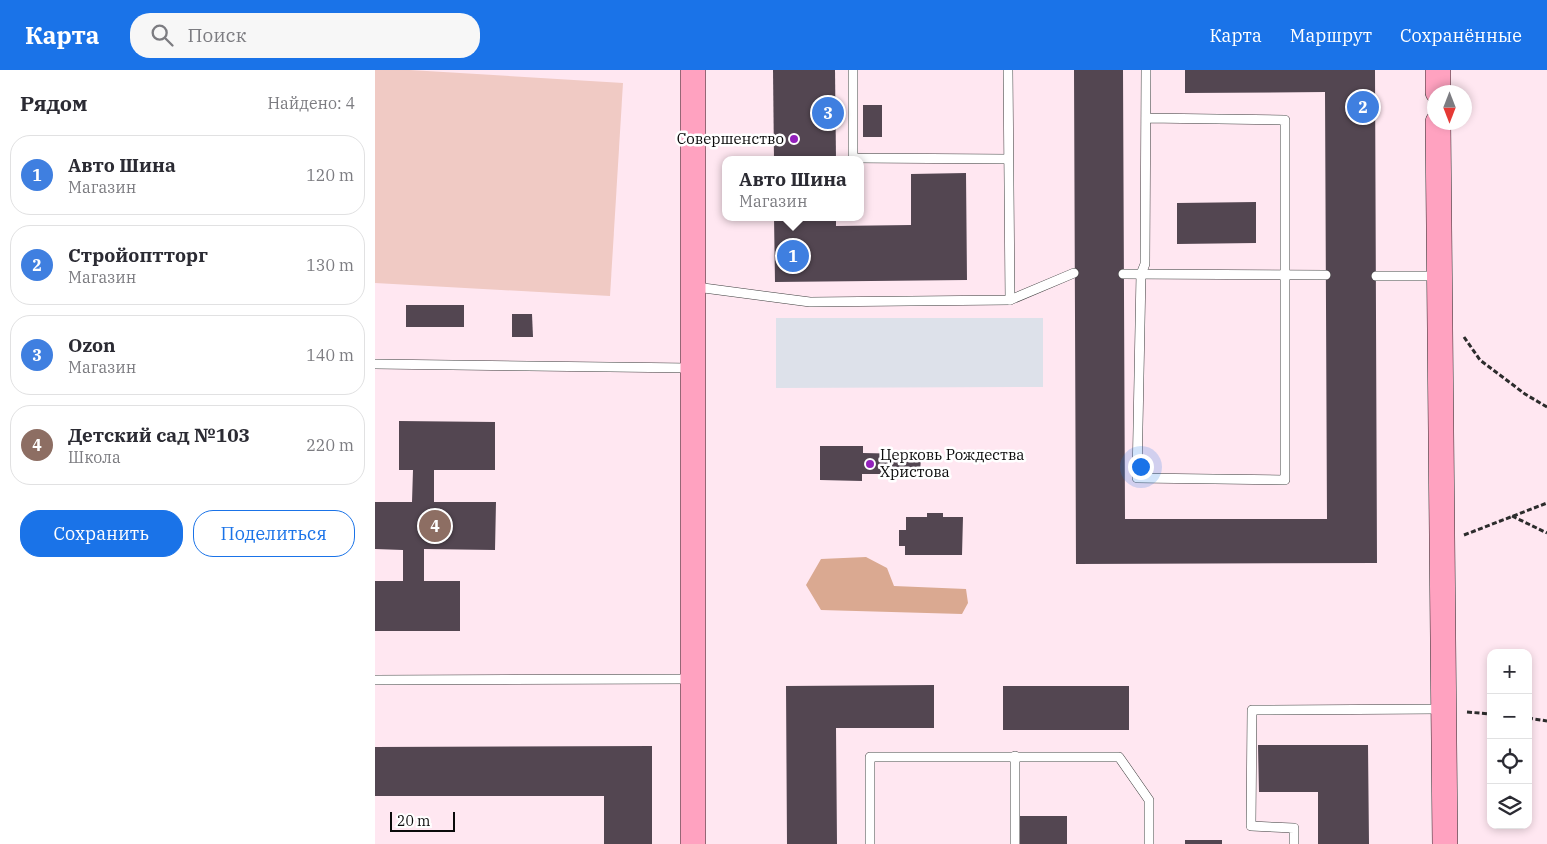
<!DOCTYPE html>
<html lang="ru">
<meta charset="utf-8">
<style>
body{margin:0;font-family:"IBM Plex Serif",serif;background:#f7f7f7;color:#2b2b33}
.controls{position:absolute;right:15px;bottom:15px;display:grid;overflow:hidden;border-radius:10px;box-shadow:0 2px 8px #0003}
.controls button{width:45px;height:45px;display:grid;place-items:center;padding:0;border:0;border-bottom:1px solid #e1e1e2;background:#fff;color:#2b2b33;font:25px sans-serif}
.compass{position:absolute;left:1052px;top:15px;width:45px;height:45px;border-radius:50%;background:#fff;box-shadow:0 2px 8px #0003;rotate:180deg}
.scale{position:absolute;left:15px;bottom:12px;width:65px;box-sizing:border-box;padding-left:5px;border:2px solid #0a0a0a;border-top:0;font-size:14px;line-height:18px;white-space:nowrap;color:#0a0a0a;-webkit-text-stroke:4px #fff;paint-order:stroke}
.you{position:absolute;left:765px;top:396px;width:18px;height:18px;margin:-12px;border:4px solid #fff;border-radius:50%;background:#1a73e8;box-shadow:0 0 0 8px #1a73e833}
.badge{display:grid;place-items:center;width:32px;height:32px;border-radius:50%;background:#1a73e8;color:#fff;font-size:16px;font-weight:700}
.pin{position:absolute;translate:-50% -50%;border:2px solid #fff;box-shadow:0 1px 5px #0006}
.popup{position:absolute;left:347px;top:86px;width:142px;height:65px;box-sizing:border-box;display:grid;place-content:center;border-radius:10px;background:#fff;filter:drop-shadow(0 1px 4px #0005);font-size:16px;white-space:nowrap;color:#7c7c81}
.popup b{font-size:19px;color:#2b2b33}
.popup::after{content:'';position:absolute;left:50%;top:100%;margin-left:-10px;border:10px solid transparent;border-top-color:#fff}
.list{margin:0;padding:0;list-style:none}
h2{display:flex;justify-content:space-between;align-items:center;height:65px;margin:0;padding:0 20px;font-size:21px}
h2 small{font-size:16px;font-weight:400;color:#7c7c81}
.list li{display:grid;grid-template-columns:32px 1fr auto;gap:15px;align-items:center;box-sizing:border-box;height:80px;margin:0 10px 10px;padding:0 10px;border:1px solid #e1e1e2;border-radius:20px}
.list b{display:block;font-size:19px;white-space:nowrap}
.list p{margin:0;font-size:16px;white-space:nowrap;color:#7c7c81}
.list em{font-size:16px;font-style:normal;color:#7c7c81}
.actions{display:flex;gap:10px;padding:15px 20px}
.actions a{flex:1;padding:11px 0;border:1px solid #1a73e8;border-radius:20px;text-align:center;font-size:18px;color:#1a73e8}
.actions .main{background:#1a73e8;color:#fff}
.icon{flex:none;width:28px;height:28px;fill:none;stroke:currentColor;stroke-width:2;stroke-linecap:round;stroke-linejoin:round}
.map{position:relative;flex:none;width:1172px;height:774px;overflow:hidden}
header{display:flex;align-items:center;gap:30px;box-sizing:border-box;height:70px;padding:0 25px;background:#1a73e8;color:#fff}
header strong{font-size:24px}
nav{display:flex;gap:28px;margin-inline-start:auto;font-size:18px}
.search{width:350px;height:45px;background:#f7f7f7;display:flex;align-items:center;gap:12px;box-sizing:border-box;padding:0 18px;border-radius:20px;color:#7c7c81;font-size:19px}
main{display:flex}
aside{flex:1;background:#fff}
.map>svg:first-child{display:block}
</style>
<header>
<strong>Карта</strong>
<div class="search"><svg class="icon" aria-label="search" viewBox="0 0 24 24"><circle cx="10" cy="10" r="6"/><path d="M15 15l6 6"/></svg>Поиск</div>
<nav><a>Карта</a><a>Маршрут</a><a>Сохранённые</a></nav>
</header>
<main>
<aside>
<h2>Рядом<small>Найдено: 4</small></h2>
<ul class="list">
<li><span class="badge" style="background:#3f7fe0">1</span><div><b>Авто Шина</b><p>Магазин</p></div><em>120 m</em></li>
<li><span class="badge" style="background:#3f7fe0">2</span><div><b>Стройоптторг</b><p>Магазин</p></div><em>130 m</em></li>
<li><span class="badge" style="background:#3f7fe0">3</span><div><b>Ozon</b><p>Магазин</p></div><em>140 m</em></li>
<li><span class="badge" style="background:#8d6e63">4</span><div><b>Детский сад №103</b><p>Школа</p></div><em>220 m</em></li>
</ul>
<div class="actions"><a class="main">Сохранить</a><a>Поделиться</a></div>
</aside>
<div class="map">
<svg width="1172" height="774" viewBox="0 0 1172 774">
<rect width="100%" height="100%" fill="#ffe7f1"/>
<path fill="#dde1ea" d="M401,248H668V317L401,318Z"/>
<path fill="#daa991" d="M491,487L512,498L519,516L591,519L593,533L587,544L446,540L431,515L446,489Z"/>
<path fill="#f0cac4" d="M0,0H35L248,13L235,226L0,213Z"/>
<g fill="#534651">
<path d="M398,0H460L461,90H399Z"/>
<path d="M699,0H748L750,449H952L950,22L810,23V0H1000L1002,493L701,494Z"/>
<rect x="488" y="35" width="19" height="32"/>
<path d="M591,103L592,210L400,212L399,147H461V156L536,155V104Z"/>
<path d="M881,132V173L802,174V133Z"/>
<rect x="31" y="235" width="58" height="22"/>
<path d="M137,244H157L158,267H137Z"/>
<path d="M24,351L120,352V400H59V432H121L120,480L49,479V511H85V561H0V511H28V480L0,479V432H37L38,400H24Z"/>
<path d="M445,376H488V383L534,384V387H546L545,402L533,401V404H487V411L445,410Z"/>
<path d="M552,443H568V447H588L587,485H530V476H524V460H531V447H552Z"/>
<path d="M559,615V658H461L462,774H412L411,616Z"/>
<rect x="628" y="616" width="126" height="44"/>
<path d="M883,675H993L994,774H943V722H884Z"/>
<path d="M277,676V774H229V726H0V677Z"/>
<rect x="641" y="746" width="51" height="28"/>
<rect x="810" y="770" width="37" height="4"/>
</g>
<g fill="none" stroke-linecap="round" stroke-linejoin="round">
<g stroke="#3d3d3d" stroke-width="10">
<g id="service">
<path d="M478,0V88L633,89"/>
<path d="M633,0L635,230"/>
<path d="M771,48L910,50V410L762,408L766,204L770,194L771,0"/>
<path d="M748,204L951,205"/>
<path d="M1001,206H1063"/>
<path d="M321,217L435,232L635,230L699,203"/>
<path d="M0,294L315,298"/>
<path d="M0,610L317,609"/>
<path d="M640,686V774"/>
<path d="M495,774V687H744L774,730V774"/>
<path d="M919,774V758L876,756L877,640L1066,639"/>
</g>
</g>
<g stroke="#2c2c2c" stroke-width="26">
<g id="secondary">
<path d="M1063,0V22"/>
<path d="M1063,52L1070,774"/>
<path d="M318,774V0"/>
</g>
</g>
<g stroke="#2c2c2c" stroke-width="3" stroke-dasharray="5 2.5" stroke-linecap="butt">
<path d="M1089,267L1105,290L1150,324L1172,337"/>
<path d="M1137,446L1172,463"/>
<path d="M1089,465L1172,433"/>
<path d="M1092,642L1116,644"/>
<path d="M1153,648L1172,651"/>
</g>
<use href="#service" stroke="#fff" stroke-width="9"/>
<use href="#secondary" stroke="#ffa2c0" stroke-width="25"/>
</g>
<g fill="#9321bb" stroke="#fff" stroke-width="2">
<circle cx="419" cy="69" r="5"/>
<circle cx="495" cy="394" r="5"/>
</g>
<g text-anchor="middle" stroke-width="5" stroke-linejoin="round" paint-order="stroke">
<g font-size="15" fill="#0a0a0a" stroke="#fff" text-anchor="end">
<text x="409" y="74">Совершенство</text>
<text x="505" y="390" text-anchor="start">Церковь Рождества<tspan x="505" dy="17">Христова</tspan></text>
</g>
</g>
</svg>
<div class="controls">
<button>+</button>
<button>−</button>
<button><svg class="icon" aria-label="locate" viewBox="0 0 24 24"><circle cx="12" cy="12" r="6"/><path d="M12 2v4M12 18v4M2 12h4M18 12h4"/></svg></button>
<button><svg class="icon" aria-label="layers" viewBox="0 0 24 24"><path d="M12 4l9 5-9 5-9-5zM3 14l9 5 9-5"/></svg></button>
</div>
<svg class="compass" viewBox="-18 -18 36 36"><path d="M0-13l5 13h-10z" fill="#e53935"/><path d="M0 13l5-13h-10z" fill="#7c7c81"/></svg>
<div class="scale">20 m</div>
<div class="you"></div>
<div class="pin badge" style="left:418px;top:186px;background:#3f7fe0">1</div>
<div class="popup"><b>Авто Шина</b>Магазин</div>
<div class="pin badge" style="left:988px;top:37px;background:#3f7fe0">2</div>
<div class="pin badge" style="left:453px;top:43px;background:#3f7fe0">3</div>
<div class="pin badge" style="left:60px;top:456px;background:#8d6e63">4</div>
</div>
</main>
